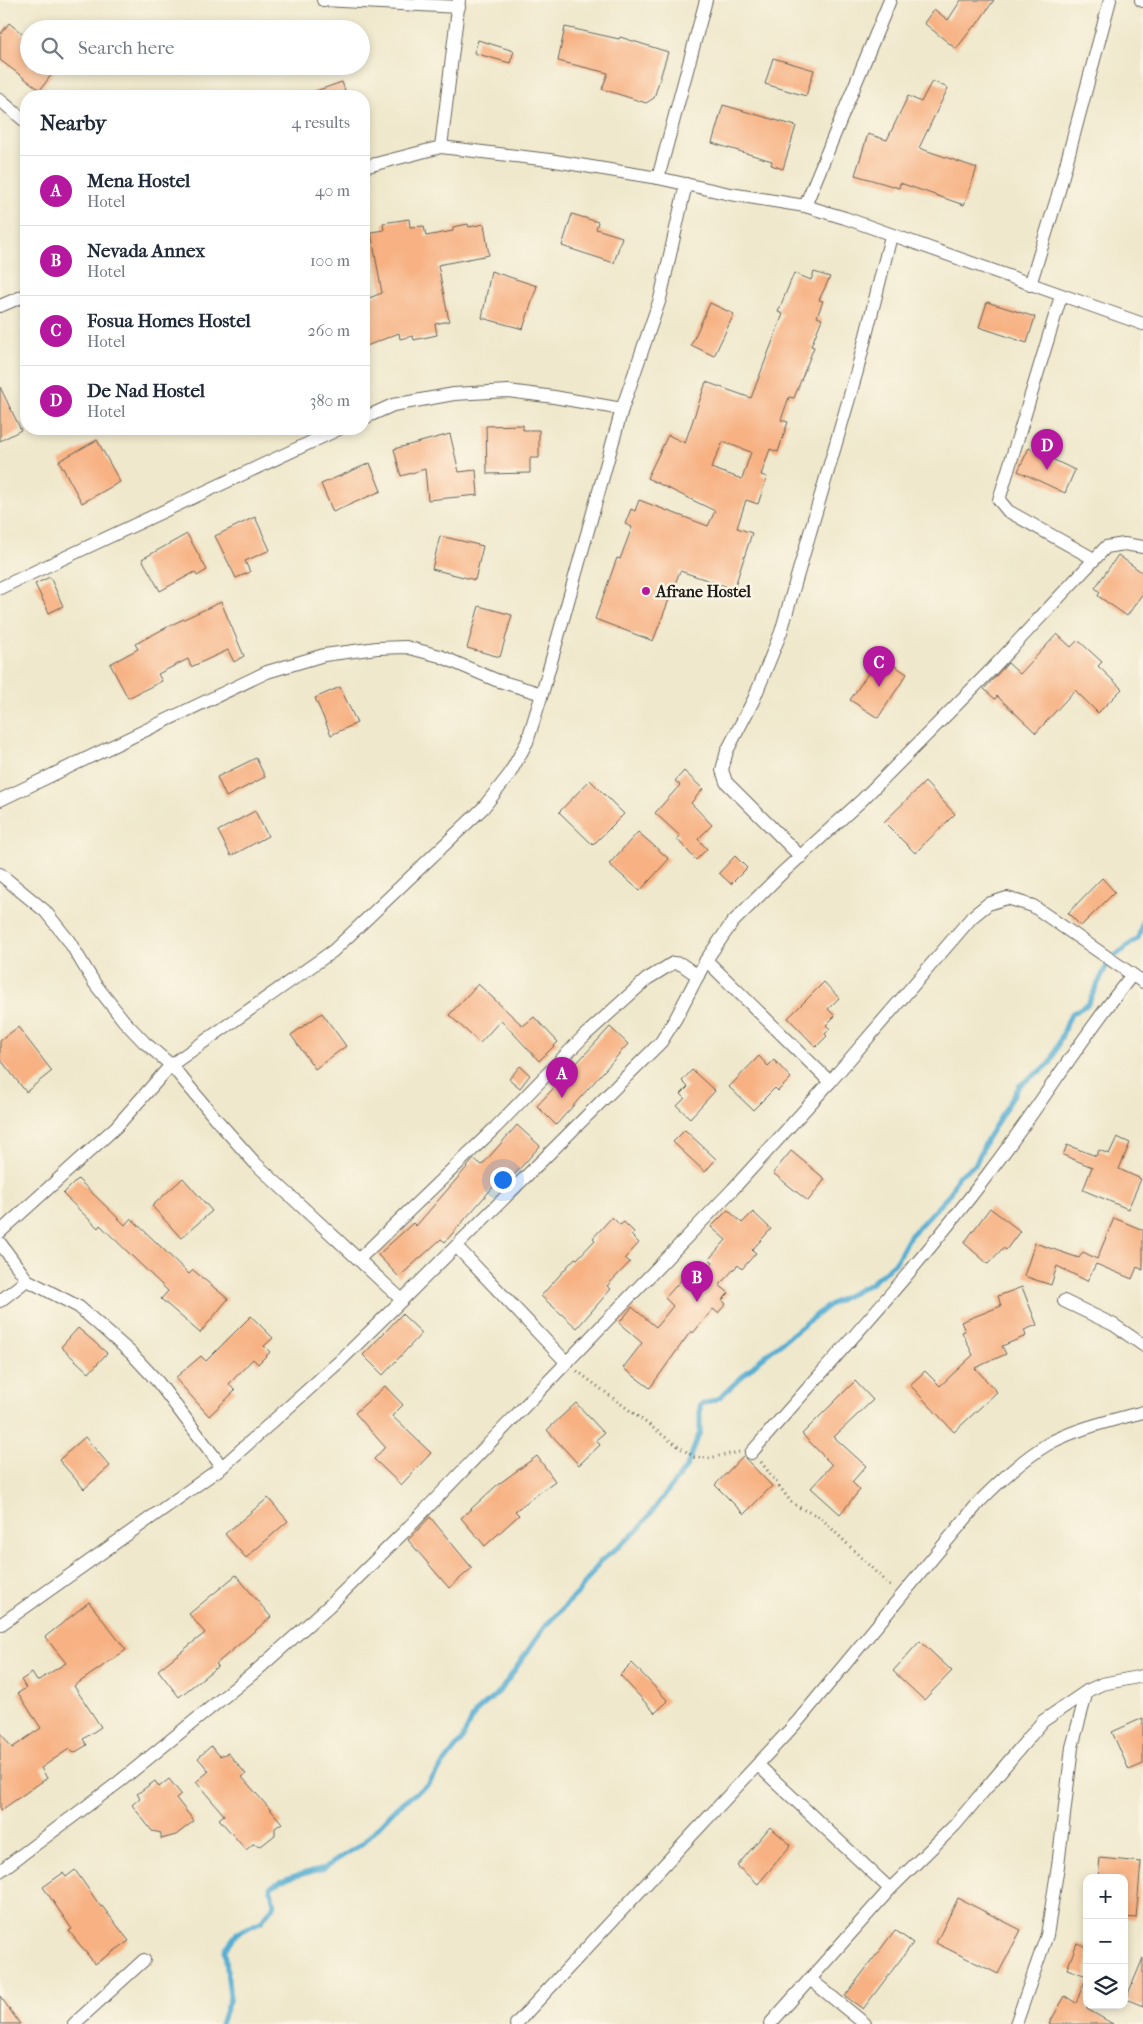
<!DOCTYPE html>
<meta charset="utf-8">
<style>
body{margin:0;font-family:"IM FELL French Canon",serif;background:#f6f6f7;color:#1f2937}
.controls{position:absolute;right:15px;bottom:15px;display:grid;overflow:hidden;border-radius:10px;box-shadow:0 2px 8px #0003}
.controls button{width:45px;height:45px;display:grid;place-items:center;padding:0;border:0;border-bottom:1px solid #e0e1e3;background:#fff;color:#1f2937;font:25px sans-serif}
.you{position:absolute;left:502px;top:1179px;width:18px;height:18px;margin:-12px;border:4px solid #fff;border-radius:50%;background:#1a73e8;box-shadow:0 0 0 8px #1a73e833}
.badge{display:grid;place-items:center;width:32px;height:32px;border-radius:50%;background:#b5179e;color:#fff;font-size:16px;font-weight:700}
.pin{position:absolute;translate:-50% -41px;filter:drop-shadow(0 1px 2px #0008)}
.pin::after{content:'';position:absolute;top:26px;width:18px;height:15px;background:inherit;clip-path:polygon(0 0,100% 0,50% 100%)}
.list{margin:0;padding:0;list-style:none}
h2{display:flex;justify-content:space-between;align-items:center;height:65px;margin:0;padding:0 20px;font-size:21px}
h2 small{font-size:16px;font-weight:400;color:#747a83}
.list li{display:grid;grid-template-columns:32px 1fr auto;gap:15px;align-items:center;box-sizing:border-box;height:70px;padding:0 20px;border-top:1px solid #e0e1e3}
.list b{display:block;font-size:19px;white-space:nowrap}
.list p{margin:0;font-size:16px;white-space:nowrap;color:#747a83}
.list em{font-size:16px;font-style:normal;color:#747a83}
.icon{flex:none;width:28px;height:28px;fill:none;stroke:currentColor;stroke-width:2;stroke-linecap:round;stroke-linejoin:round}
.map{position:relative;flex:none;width:1143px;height:2024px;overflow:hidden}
.search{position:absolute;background:#fff;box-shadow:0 2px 8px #0003;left:20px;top:20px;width:350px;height:55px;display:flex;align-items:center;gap:12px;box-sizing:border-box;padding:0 18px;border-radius:28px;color:#747a83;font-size:19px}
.panel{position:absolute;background:#fff;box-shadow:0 2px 8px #0003;left:20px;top:90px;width:350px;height:345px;border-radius:20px}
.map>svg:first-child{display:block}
</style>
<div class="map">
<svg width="1143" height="2024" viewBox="0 0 1143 2024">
<rect width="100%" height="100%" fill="#fcf5e5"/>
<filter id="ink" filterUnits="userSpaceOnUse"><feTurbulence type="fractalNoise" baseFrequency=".02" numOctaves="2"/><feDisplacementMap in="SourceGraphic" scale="10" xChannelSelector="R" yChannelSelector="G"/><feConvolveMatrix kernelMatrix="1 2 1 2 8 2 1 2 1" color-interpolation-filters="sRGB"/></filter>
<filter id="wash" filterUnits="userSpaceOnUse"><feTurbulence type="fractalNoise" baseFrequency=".0096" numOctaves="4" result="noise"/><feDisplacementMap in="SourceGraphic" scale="20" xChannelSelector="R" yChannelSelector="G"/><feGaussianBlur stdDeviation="1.12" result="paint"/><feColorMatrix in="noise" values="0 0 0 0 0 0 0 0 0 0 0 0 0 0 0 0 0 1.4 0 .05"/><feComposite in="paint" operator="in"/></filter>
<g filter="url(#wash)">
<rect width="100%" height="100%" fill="#efe8cc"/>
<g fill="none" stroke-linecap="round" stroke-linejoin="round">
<g stroke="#55add2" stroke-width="5">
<path d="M1115,956L1138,938L1143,920"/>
<path d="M221,2024L230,1998L225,1950L237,1933L262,1921L274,1905L270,1887L288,1878L324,1868L363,1843L397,1807L428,1784L461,1741L475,1713L501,1690L544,1627L578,1593L600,1562L638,1530L687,1466L700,1432V1405L719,1398L761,1359L829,1305L870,1284L895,1263L910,1236L949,1195L958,1176L975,1165L987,1139L1020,1085L1050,1064L1071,1014L1088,1004L1107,965"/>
</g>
</g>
<g id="blocks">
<g fill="#f7b182" fill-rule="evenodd">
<path d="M961,0H994L975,27L974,26L956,49L924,23L934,9L948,20Z"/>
<path d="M9,23L29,39V66H58L40,90L0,60V35Z"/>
<path d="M565,27L619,39L620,37L668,52L654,98L646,103L602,89L608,73L558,61Z"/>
<path d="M478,40L514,51L510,63L474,53Z"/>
<path d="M773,58L814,70L806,96L765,84Z"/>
<path d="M932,81L948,88L919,148L977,168L964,205L900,183L899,188L855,175L868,134L887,140L908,96L921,102Z"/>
<path d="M342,82L347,96H307V94Z"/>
<path d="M723,105L796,126L783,169L771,165L772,161L712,143Z"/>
<path d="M572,214L598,222L596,229L622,237L614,263L562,246Z"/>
<path d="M409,219L410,227L424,226L426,236L453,231V227L468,224L469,227L484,224L489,255L438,265L449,321L435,324L437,335L414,340L413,336L400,339L399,333L364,347V300L382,293L371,232L384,230L383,223Z"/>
<path d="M491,271L537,286L523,329L482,318Z"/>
<path d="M814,272L830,277L819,300L823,301L817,317L822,319L811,346L814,347L794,398L789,397L781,420L788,422L778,452L770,449L761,475L767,477L758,504L746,500L737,528L752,533L734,589L680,571L653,641L595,619L617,558L620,559L632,527L625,524L631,509L635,511L639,500L708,526L715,511L647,478L668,435L685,443L706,382L751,398L783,314L778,312L794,273L811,280ZM723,442L751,452L742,479L711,468Z"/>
<path d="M987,302L1035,317L1027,343L979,327Z"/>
<path d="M710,303L734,314L714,356L691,345Z"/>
<path d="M0,387L21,430L0,441Z"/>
<path d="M523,425V430H539V458H530V473L487,474L486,426Z"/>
<path d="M450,434L459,472L476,470L478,495L428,500L425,469L401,476L394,449Z"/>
<path d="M97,440L120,482L82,503L59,461Z"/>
<path d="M1029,448L1075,470L1065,493L1018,471Z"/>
<path d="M370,463L381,491L333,512L321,484Z"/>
<path d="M255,517L270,550L245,561L250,572L236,578L215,536Z"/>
<path d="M187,534L207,570L197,576L195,572L160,591L142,559Z"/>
<path d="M440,536L483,546L475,580L432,569Z"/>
<path d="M1118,555L1143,573V593L1127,616L1098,596L1100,592L1095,588Z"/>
<path d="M50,577L63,606L49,613L35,584Z"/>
<path d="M221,602L244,656L234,662L228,650L191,667L188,659L158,674L162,681L128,698L110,664L138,649L135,644L173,624Z"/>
<path d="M479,606L512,615L500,657L467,648Z"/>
<path d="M1057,634L1071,647L1078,640L1102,662L1098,666L1122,689L1098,713L1075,690L1036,733L997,696L995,699L984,689L1008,663L1020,674Z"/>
<path d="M880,656L907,674L878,718L850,700Z"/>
<path d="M340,687L357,723L331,735L315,698Z"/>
<path d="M256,758L265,777L226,797L217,777Z"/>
<path d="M684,771L703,789L691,803L712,825L698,839L707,849L696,860L677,839L680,836L655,813L680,785L675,781Z"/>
<path d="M590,780L624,814L593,845L559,812Z"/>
<path d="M925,782L955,814L915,853L884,822Z"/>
<path d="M255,811L268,836L231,856L218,831Z"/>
<path d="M638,832L669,859L640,891L609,864Z"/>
<path d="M735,856L747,868L731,884L719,873Z"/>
<path d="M1102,878L1115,892L1081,926L1068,913Z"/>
<path d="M824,982L839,998L828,1009L835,1016L826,1025L830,1029L825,1034L827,1036L816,1047L788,1018Z"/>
<path d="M478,984L523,1026L534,1017L558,1042L539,1061L501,1020L480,1043L449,1015Z"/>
<path d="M322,1013L346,1046L315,1069L291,1035Z"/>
<path d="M18,1027L52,1071L26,1092L0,1059V1041Z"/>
<path d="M610,1027L628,1044L556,1125L537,1106Z"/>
<path d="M759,1056L768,1066L774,1060L791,1078L778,1091L775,1088L753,1110L729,1087Z"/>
<path d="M520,1066L530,1075L520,1088L509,1079Z"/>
<path d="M692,1070L715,1091L690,1118L677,1106L685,1098L681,1094L688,1087L682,1081Z"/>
<path d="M517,1125L540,1146L514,1175L508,1170L445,1242L441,1239L399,1277L378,1255L413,1223L416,1226L474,1159L482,1165Z"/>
<path d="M685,1130L716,1159L705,1172L673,1142Z"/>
<path d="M1117,1137L1130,1143L1119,1169L1141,1179L1128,1209L1083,1190L1092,1167L1063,1155L1067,1145L1096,1156L1099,1150L1109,1154Z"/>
<path d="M791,1151L825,1179L808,1201L773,1173Z"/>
<path d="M183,1178L212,1211L181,1238L152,1206Z"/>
<path d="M78,1179L125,1225L131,1218L189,1274L193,1270L228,1299L200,1333L161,1299L168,1291L100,1225L98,1228L63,1194Z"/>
<path d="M990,1208L1020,1231L1006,1250L1003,1248L988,1264L964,1243Z"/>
<path d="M728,1210L742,1223L753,1212L771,1229L752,1250L756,1253L742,1269L738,1265L719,1285L729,1293L722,1300L726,1304L718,1313L713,1309L693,1333L691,1331L650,1388L623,1368L642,1343L619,1323L632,1307L656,1327L673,1306L665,1298L684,1277L693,1284L713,1262L709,1259L726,1240L711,1227Z"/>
<path d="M612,1217L620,1225L624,1222L634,1232L631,1235L639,1243L625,1258L630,1262L607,1286L611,1289L577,1328L541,1296L575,1258L577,1259L595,1240L593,1238Z"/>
<path d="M1114,1218L1143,1230V1270L1137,1267L1132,1279L1096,1264L1087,1281L1057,1266L1051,1285L1024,1276L1035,1243L1079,1258L1083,1252L1097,1259Z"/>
<path d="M1022,1287L1037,1325L1024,1330L1026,1336L1002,1346L1006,1354L975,1368L997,1392L954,1432L910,1385L925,1371L940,1386L973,1355L962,1332L965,1331L961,1322L1001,1306L998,1296Z"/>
<path d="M402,1314L422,1333L383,1375L363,1355Z"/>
<path d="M251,1316L273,1338L264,1346L270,1352L258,1364L253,1359L229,1384L235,1391L209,1416L175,1378L201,1356L206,1361Z"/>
<path d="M78,1328L107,1353L89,1373L61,1347Z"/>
<path d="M855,1381L873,1400L834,1437L866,1466L852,1482L860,1490L840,1514L811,1488L832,1465L802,1434Z"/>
<path d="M385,1386L403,1405L392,1416L431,1453L401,1485L374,1459L385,1447L355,1413Z"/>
<path d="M576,1403L604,1433L596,1440L600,1445L579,1465L547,1430Z"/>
<path d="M85,1437L110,1466L84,1489L59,1460Z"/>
<path d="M537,1456L555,1481L515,1511L519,1515L485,1546L461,1518L496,1486Z"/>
<path d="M743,1456L772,1486L744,1514L715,1485Z"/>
<path d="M268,1498L288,1521L246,1558L225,1534Z"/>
<path d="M430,1517L472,1568L449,1588L408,1540Z"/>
<path d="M236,1575L271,1617L216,1664L218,1666L179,1697L158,1670L205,1633L189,1614Z"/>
<path d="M89,1602L126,1650L74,1686L101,1727L83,1739L87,1745L74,1753L69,1749L41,1768L47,1778L0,1811V1732L12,1748L41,1728L18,1693L26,1688L21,1680L32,1673L37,1681L66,1663L45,1637Z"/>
<path d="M920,1641L952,1671L924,1700L893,1671Z"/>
<path d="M632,1663L668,1701L655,1713L620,1675Z"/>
<path d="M1143,1718V1764L1129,1770L1112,1732Z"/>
<path d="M211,1746L220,1756L228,1753L246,1774L242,1777L282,1823L275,1828V1835L261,1846L253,1844L246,1850L219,1819L224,1815L196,1782L209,1771L198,1758Z"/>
<path d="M169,1779L181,1794L176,1798L194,1821L176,1835L161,1839V1833L152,1831L132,1805L140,1798L137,1794L155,1781L159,1787Z"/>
<path d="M770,1827L791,1845L758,1884L737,1866Z"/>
<path d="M1100,1858L1141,1862L1136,1918L1124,1917V1878H1098Z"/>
<path d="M75,1870L101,1907L102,1906L129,1941L95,1964L69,1931L72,1929L43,1887L63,1873L66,1877Z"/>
<path d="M958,1898L1021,1930L998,1974L936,1943Z"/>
<path d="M895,1930L913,1943L863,2009L845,1996Z"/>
<path d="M1077,1943L1087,1947V1976L1067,1969Z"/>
<path d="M1143,1958V2006L1126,1999Z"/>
<path d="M1086,1978L1087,2009L1113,2024H1049L1065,1996L1076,2003Z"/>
<path d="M0,1996L20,2024H0Z"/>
</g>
</g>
</g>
<g filter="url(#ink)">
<use href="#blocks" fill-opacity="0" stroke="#66635a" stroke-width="1"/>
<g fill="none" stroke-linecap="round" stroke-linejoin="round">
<g stroke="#66635a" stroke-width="14">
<g id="minor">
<path d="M323,0L459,7"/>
<path d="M1141,0L1143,1"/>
<path d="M0,100L26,122"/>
<path d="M441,147L459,0"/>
<path d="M364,167L441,147L549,160L658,178L730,194L805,206L845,218L1143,324"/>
<path d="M658,178L706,0"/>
<path d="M805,206L890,0"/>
<path d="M1030,285L1057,198L1110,0"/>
<path d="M1061,296L999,500L1008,511L1094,559"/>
<path d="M0,306L26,295"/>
<path d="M364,418L393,405L454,394L508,391L554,397L622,409"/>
<path d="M0,588L339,429"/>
<path d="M0,800L267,672L324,655L377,648L406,647L440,656L496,680L542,694"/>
<path d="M801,857L726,782L722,770L727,751L754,699L781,632L857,371L891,236"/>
<path d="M0,874L45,911L69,941L95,984L124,1021L144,1042L171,1065L215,1118L255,1163L402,1300"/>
<path d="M706,960L830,1082"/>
<path d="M0,1232L116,1127L171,1065L333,951L483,808L509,775L527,742L542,694L622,409L660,299L686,184"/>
<path d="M0,1243L27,1280L79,1307L131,1353L158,1382L222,1467"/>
<path d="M457,1247L567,1363"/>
<path d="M359,1259L496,1127L583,1037L647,979L673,963L681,964L698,976"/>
<path d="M0,1301L27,1280"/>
<path d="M1064,1301L1114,1325L1143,1345"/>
<path d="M751,1453C831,1361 915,1271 988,1174C1038,1109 1080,1039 1132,975"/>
<path d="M0,1625L222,1467L340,1361L402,1300L661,1042L676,1018L706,960L732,923L781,874L862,800L990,671L1106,547L1124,544L1143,547"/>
<path d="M758,1765L890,1889"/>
<path d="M0,1871L119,1782L256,1671L330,1605L405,1531L733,1189L830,1082L972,917L988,904L1007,898L1033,906L1143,982"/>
<path d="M810,1979L865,2024"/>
<path d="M74,2024L144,1960"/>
<path d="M516,2024L798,1721L980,1501C1001,1480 1023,1459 1048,1444C1074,1429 1114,1420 1143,1412"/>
<path d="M770,2024L890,1889L955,1825L1043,1721L1087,1691L1102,1684L1143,1676"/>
<path d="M1016,2024L1047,1935L1058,1866L1072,1747L1087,1691"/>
</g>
</g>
<g stroke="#66635a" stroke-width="3" stroke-dasharray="1 4" stroke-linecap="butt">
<path d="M577,1371L672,1442L694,1457L709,1458L739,1452"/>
<path d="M761,1462L791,1502L802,1509L820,1517L892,1588"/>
</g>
<use href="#minor" stroke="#fff" stroke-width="12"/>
</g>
</g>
<circle fill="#b5179e" stroke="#fcf5e5" stroke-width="2" cx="646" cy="591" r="5"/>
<g text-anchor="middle" stroke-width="5" stroke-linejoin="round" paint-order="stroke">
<g font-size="16" font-weight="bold" fill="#1c1c1c" stroke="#fcf5e5" text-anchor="start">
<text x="656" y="597">Afrane Hostel</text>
</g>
</g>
</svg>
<div class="controls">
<button>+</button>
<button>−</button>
<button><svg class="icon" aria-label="layers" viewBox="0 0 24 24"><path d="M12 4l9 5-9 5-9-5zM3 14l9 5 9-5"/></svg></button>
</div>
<div class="you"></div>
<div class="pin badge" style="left:562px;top:1098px">A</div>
<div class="pin badge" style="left:697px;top:1302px">B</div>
<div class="pin badge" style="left:879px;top:687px">C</div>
<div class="pin badge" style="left:1047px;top:470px">D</div>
<div class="search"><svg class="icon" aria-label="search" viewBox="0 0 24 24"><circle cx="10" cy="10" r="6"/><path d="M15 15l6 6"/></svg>Search here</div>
<section class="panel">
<h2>Nearby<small>4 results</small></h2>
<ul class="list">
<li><span class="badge">A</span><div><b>Mena Hostel</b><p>Hotel</p></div><em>40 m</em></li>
<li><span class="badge">B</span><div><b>Nevada Annex</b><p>Hotel</p></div><em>100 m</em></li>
<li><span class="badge">C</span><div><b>Fosua Homes Hostel</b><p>Hotel</p></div><em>260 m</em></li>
<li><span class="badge">D</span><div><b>De Nad Hostel</b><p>Hotel</p></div><em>380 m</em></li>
</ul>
</section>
</div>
